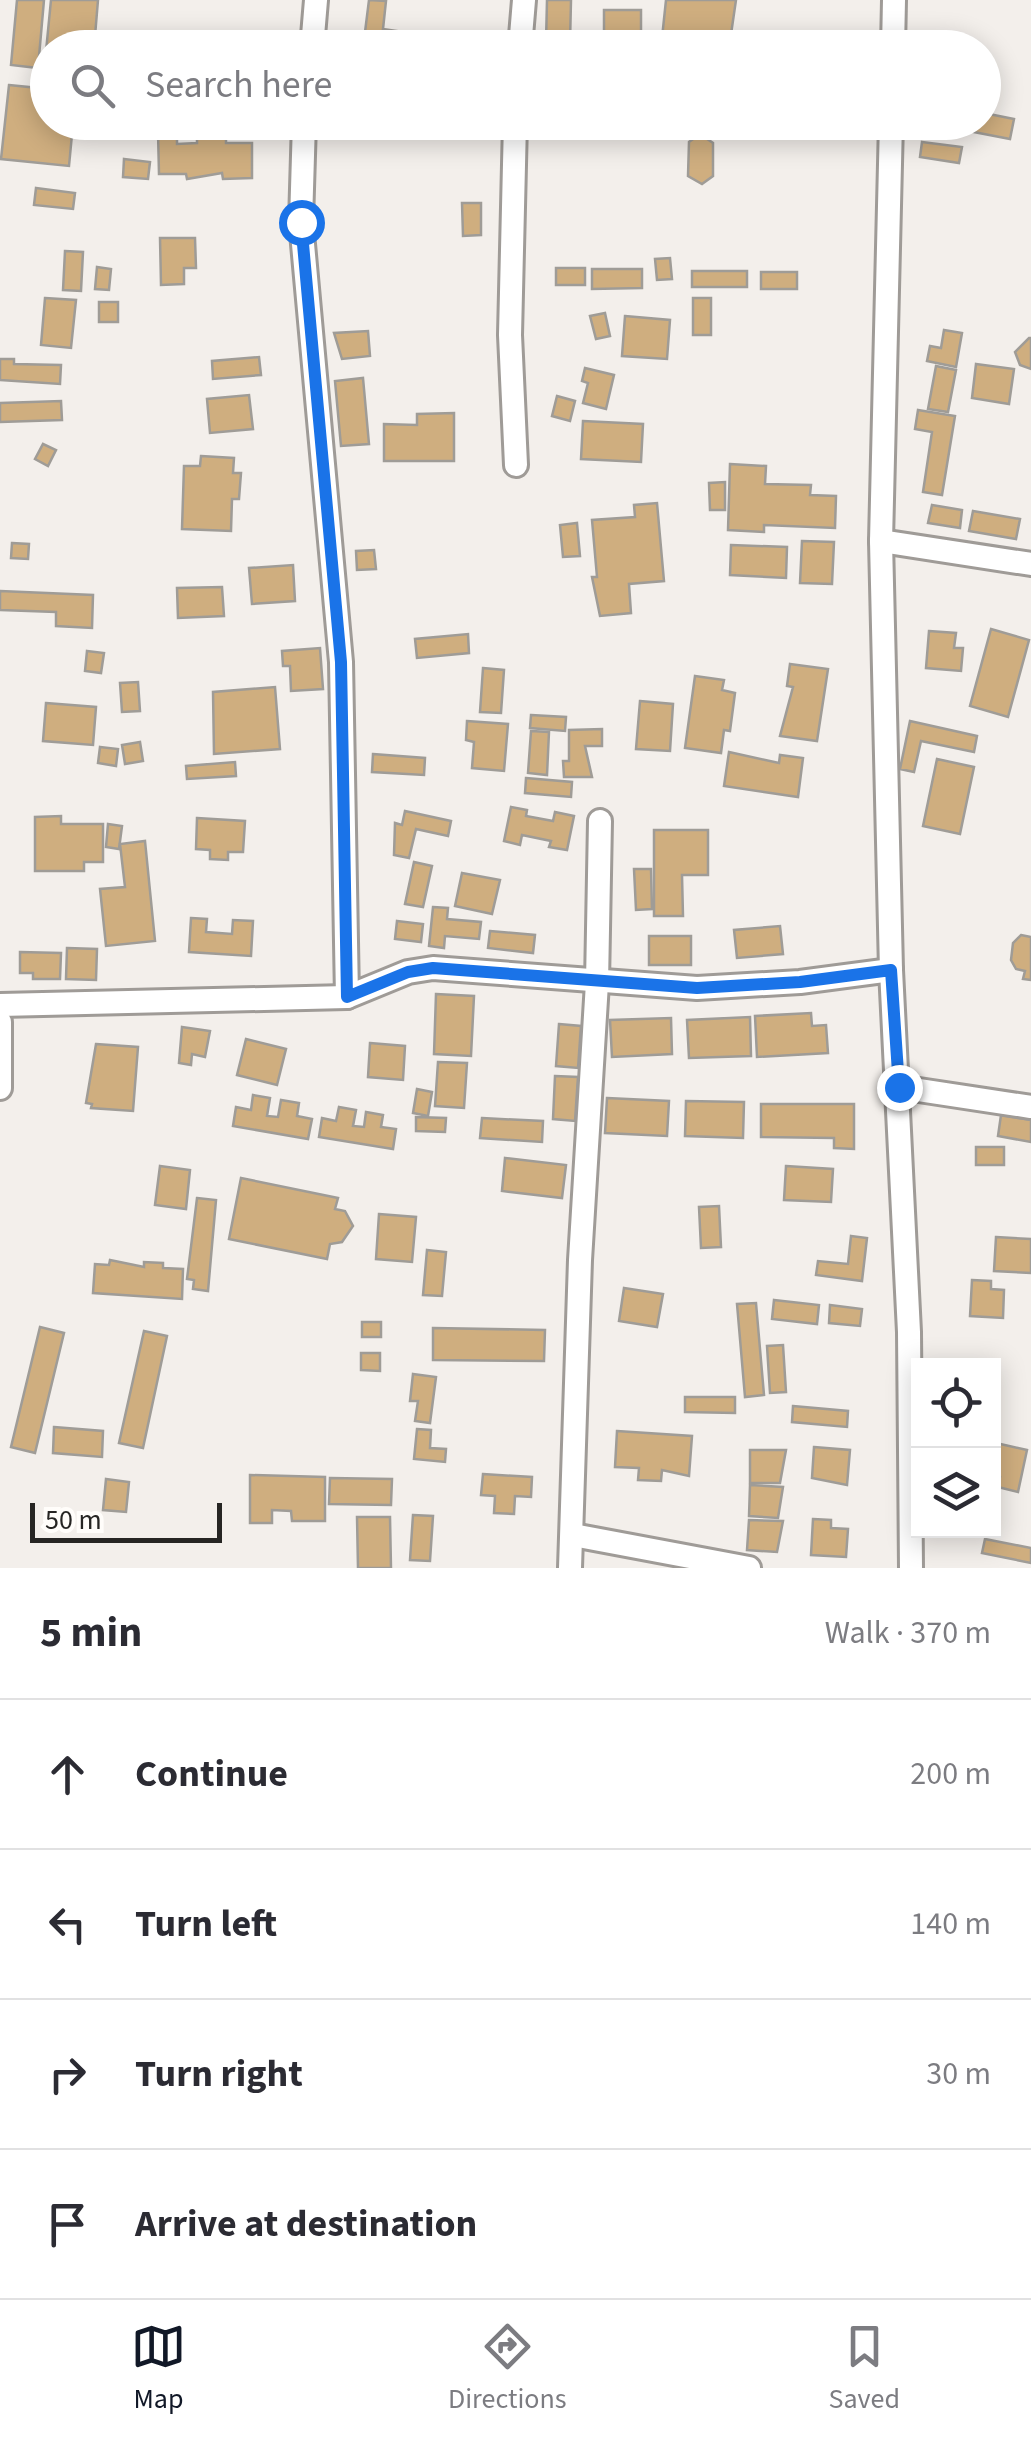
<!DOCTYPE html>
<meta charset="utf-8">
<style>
body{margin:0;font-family:"Source Sans 3",sans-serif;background:#f2f2f3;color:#2b2b33}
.controls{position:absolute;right:30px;bottom:30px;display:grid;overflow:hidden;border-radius:0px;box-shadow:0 5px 25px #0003}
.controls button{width:90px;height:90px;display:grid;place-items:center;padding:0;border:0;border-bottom:2px solid #e1e1e2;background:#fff;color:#2b2b33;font:50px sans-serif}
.scale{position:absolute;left:30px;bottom:25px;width:192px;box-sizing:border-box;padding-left:10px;border:5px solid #262523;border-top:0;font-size:28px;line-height:35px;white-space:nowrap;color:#262523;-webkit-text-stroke:8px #fffdfa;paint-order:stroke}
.stop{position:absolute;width:30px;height:30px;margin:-22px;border:8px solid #1a73e8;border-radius:50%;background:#fff}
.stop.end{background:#1a73e8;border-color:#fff;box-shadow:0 2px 10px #0008}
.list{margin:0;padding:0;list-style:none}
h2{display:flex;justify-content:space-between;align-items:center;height:130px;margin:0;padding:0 40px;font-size:42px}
h2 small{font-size:32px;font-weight:400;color:#7c7c81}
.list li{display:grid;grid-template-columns:65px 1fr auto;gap:30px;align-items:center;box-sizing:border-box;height:150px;padding:0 40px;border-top:2px solid #e1e1e2}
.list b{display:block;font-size:38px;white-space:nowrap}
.list em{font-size:32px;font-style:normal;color:#7c7c81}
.icon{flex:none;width:55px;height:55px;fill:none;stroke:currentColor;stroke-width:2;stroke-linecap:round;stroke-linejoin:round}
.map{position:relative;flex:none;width:1031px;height:1568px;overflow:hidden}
.search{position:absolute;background:#fff;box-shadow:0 5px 25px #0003;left:30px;right:30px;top:30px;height:110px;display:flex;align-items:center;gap:25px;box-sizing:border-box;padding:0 35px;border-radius:55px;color:#7c7c81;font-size:38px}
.sheet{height:730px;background:#fff}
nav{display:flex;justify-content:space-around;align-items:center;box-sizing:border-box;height:140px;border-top:2px solid #e1e1e2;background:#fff;font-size:28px;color:#7c7c81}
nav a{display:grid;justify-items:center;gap:5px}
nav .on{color:#111827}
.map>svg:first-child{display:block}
</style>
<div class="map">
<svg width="1031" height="1568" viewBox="0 0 1031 1568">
<rect width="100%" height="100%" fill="#f3efeb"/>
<g fill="#cfae7f" stroke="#9f9c97" stroke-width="2.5">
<path d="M17,0H44L38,68L11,65Z"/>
<path d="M51,0H98L94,48H48V72H44Z"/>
<path d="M369,0L386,1L383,29L397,31L396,48H363Z"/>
<path d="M547,0H571L570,43L546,42Z"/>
<path d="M666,0H736L729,48H668L662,38Z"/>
<path d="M604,10H641V48H563L604,46Z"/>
<path d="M9,85L48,89V122H87L73,124L69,166L1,159Z"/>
<path d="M984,113L1014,119L1010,139L958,129L959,122H984Z"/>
<path d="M197,122H226V143H252V178L223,179L222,173L187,179L186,174H159L158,132L177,131V144L197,143Z"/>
<path d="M700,134L713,143V176L702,184L688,176L689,142Z"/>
<path d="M922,142L962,147L959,163L920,157Z"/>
<path d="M124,159L150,162L148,179L123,177Z"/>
<path d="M36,188L75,193L73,209L34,205Z"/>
<path d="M462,203H481V235L463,236Z"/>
<path d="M160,238H195L196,268H184V284L161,285Z"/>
<path d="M65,251L83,252L81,291L63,290Z"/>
<path d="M670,258L672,279L657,280L655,259Z"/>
<path d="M97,267L111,269L109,290L95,289Z"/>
<rect x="556" y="268" width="29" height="17"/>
<path d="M592,269H642V288L592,289Z"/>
<rect x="692" y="271" width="55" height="16"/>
<rect x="761" y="272" width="36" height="17"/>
<path d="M45,298L76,300L71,348L41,345Z"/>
<rect x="693" y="298" width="18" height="37"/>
<rect x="99" y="302" width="19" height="20"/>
<path d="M605,313L610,336L596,339L590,316Z"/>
<path d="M625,316L670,320L667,359L622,356Z"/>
<path d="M944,330L962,333L956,367L927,361L930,346L941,348Z"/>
<path d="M368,331L370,356L342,359L334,333Z"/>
<path d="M1029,338H1031V369L1020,365L1015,352Z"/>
<path d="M259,357L261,375L213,379L212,361Z"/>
<path d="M0,359H14V364L61,365L60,384L0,380Z"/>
<path d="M976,364L1014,369L1009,404L972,398Z"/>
<path d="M936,366L956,370L948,412L928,409Z"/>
<path d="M585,368L614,375L606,409L583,403L588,383L582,381Z"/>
<path d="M363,378L369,444L341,446L335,381Z"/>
<path d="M249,395L253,429L210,433L207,399Z"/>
<path d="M557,396L575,401L570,421L552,416Z"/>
<path d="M61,401L62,420L0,422V403Z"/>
<path d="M918,410L955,416L942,495L923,492L932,432L915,429Z"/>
<path d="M454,413V461H384V424L417,425V414Z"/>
<path d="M583,421L643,424L641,462L581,459Z"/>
<path d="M43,444L56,450L48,466L35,459Z"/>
<path d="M201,456L234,458L233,473H241L239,499H232L231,531L182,529L184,466H200Z"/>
<path d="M730,464L766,466L765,484L811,485L810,495L836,496L835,528L764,525V532L728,530Z"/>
<path d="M725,482V510H710L709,483Z"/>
<path d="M657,503L664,581L629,584L631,613L600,616L592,577H597L592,520L635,517L634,505Z"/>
<path d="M932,505L962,510L960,528L928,523Z"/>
<path d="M973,511L1020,519L1016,539L969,531Z"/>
<path d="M577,523L580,556L563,557L560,525Z"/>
<path d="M802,541L834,542L832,584L800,583Z"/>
<path d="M12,543L29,544L28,559L11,558Z"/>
<path d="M731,545L787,547L786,578L730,575Z"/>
<path d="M374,550L376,569L357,570L356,551Z"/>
<path d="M293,565L295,601L252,604L249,568Z"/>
<path d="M222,587L224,616L178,618L177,588Z"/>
<path d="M0,591L93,595L92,628L56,626V612L0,610Z"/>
<path d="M991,629L1029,640L1008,717L970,706Z"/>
<path d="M929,631L956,633L954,648H963L961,671L926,668Z"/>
<path d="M468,634L469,653L417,658L415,639Z"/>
<path d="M320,648L323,689L291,691L290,666H283L282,651Z"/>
<path d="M87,651L104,653L101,673L85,671Z"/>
<path d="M790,664L828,669L817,741L780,736L793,687L787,686Z"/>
<path d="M483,668L504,670L501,713L480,712Z"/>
<path d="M695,676L724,680L722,690L735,693L730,731L724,730L721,753L685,748Z"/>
<path d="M138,682L140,711L122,712L120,683Z"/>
<path d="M275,687L280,749L214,754L213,692Z"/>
<path d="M640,701L673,704L670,751L636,749Z"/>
<path d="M46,703L96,707L93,745L43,741Z"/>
<path d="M531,715L566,717L565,731L530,728Z"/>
<path d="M467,721L508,724L504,771L472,768L474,742L466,740Z"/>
<path d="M910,721L977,736L974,752L921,741L914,772L900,769Z"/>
<path d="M602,729V746H585L592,777H564L563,761H569V730Z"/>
<path d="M531,731L549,732L547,775L528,773Z"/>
<path d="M140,742L143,761L125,764L122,745Z"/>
<path d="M100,747L118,749L116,766L98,763Z"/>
<path d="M729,752L779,763L780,755L803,758L798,797L724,786Z"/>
<path d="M373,754L425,758L424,775L372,772Z"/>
<path d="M937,759L974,767L960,834L923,826Z"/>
<path d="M235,762L236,776L187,779L186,766Z"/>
<path d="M526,778L572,782L571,797L525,793Z"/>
<path d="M511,807L527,810L526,816L553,821L555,812L574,816L567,850L549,847L551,841L522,835L520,845L504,841Z"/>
<path d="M405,811L451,821L448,836L416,829L409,858L394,855L395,823L402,825Z"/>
<path d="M61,816V824H103V862H84V871H35V817Z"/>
<path d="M197,818L245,821L243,852H228V860L210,859V850L196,849Z"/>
<path d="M108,824L122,826L119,849L106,847Z"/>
<path d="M654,830H708V875H682L683,916H654Z"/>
<path d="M145,841L155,941L106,946L100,889L125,887L120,844Z"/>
<path d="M414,862L432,866L423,907L405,904Z"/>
<path d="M634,869H651L652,909L636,910Z"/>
<path d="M462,873L500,880L492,914L455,906Z"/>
<path d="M433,907L448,908L447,919L481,922L479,939L445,936L444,948L429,946Z"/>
<path d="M191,918L207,919L206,932L232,934L233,920L253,921L251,956L189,952Z"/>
<path d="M397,921L423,924L421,942L395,939Z"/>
<path d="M780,926L783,954L737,958L734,930Z"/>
<path d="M490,931L535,935L533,953L488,948Z"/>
<path d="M1021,935L1031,937V980L1023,979L1025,971L1016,969L1011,960L1013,943Z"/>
<rect x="649" y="936" width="42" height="29"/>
<path d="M67,948L97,949L96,980L66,979Z"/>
<path d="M20,952L61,953L60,979H33V973H20Z"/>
<path d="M436,994L474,996L471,1056L434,1054Z"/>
<path d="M811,1013L812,1026L826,1025L828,1053L757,1057L755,1016Z"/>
<path d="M750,1017L751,1056L689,1058L687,1020Z"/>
<path d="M671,1018L672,1054L612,1057L610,1020Z"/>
<path d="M559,1024L581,1026L578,1068L556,1066Z"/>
<path d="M182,1027L210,1031L205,1057L192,1054L191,1065L179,1063Z"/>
<path d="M246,1039L286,1049L277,1085L237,1075Z"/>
<path d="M370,1043L405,1046L403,1080L368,1077Z"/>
<path d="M96,1044L138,1047L133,1111L91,1108L92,1104L86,1103Z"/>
<path d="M438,1062L467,1063L464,1108L435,1106Z"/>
<path d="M555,1076L578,1077L575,1121L553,1119Z"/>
<path d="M417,1089L432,1092L428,1116L413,1113Z"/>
<path d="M253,1095L270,1098L267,1116L278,1117L281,1100L299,1103L297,1116L312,1119L308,1139L233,1126L236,1107L251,1110Z"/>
<path d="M607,1098L669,1101L667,1136L605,1133Z"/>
<path d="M686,1101L744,1102L743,1138L685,1136Z"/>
<path d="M761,1104H854V1149L834,1148V1138L761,1137Z"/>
<path d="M339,1107L356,1110L353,1126L364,1127L366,1112L383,1115L381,1127L396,1129L393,1149L319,1137L322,1118L336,1121Z"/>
<path d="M1001,1115L1031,1120V1142L998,1136Z"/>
<path d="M416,1117L446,1118L445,1132L416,1131Z"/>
<path d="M482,1118L543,1121L542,1142L480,1138Z"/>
<rect x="976" y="1147" width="28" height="18"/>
<path d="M505,1158L566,1165L562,1198L502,1191Z"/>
<path d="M160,1166L190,1170L186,1209L155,1205Z"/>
<path d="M786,1166L833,1169L831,1202L784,1200Z"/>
<path d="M241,1178L338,1198L335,1209L345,1211L353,1226L342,1242L330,1244L327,1259L229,1239Z"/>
<path d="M197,1198L216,1200L208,1291L193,1289L194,1280L187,1279Z"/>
<path d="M719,1206L721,1247L701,1248L699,1207Z"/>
<path d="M379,1214L416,1217L412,1262L376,1259Z"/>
<path d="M851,1236L867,1238L862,1281L816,1275L818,1261L848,1264Z"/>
<path d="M996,1237L1031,1239V1273L994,1271Z"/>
<path d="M427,1250L446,1252L442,1296L423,1295Z"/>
<path d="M110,1260L144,1267V1262L163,1263V1268L183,1269L182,1299L93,1293L95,1264L109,1265Z"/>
<path d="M972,1280L991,1281V1289L1004,1290L1003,1318L970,1316Z"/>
<path d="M624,1288L663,1294L657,1327L619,1321Z"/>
<path d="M774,1300L819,1305L817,1324L772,1319Z"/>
<path d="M756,1303L764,1395L745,1397L737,1304Z"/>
<path d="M830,1305L862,1309L860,1326L829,1323Z"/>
<rect x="362" y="1322" width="19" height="15"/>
<path d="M40,1327L64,1333L35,1453L11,1447Z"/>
<path d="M433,1328L545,1330L544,1361L433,1360Z"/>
<path d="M144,1331L167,1336L143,1448L119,1443Z"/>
<path d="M783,1345L786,1392L770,1393L767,1346Z"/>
<path d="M361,1353H380V1371L361,1370Z"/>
<path d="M413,1374L436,1377L430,1423L415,1421L418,1401H410Z"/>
<path d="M685,1397H735V1413L685,1412Z"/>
<path d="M793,1406L848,1411L847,1427L792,1422Z"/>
<path d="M54,1427L103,1431L102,1457L53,1453Z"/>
<path d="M417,1429L431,1430L430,1448L446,1449L445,1462L414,1459Z"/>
<path d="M617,1431L692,1436L689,1476L662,1470L661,1481L638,1480L639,1468L615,1467Z"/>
<path d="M996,1443L1027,1450L1018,1492L998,1487L1000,1477L994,1476Z"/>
<path d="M814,1447L850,1450L847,1485L812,1478Z"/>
<path d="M750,1450H786L780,1483H750Z"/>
<path d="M483,1474L532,1477L531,1497L515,1496L514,1514L494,1513L495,1496L481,1495Z"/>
<path d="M250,1475L325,1477V1521H292L291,1511L272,1510V1523H250Z"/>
<path d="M330,1478L392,1479L391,1505L329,1504Z"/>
<path d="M106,1479L129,1482L126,1512L103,1510Z"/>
<path d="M750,1485L783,1487L778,1518L749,1516Z"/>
<path d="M413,1515L433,1516L430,1561L410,1560Z"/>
<path d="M357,1517H390L391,1568H358Z"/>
<path d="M813,1519L831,1520V1528L848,1529L846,1557L811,1555Z"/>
<path d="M749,1520L783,1521L777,1552L747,1550Z"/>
<path d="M985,1539L1031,1548V1563L982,1553Z"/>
</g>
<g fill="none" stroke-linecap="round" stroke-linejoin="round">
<g stroke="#9f9b97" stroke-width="28">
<g id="minor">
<path d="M312,48L316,0"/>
<path d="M520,48L524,0"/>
<path d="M893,48L894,0"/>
<path d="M304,122L301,222L341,662L347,997"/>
<path d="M515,122L510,335L516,465"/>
<path d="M891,122L881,541L891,970L909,1332L911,1568"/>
<path d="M881,541L1031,564"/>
<path d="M0,1005L347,997L408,972L433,968L697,988L800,982L891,970"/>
<path d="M0,1022V1088"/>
<path d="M899,1087L1031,1107"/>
<path d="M573,1535L749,1568"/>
<path d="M570,1568L580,1260L597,983L600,821"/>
</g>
</g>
<use href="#minor" stroke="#fff" stroke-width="22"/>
</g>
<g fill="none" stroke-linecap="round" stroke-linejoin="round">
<path stroke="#1a73e8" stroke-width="12" d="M301,222L341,662L347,997L408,972L433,968L697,988L800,982L891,970L899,1087"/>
</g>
</svg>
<div class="controls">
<button><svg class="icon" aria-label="locate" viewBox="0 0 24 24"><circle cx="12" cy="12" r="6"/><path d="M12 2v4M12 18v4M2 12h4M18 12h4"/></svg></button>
<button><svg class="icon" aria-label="layers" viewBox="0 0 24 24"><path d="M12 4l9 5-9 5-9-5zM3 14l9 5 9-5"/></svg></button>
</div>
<div class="scale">50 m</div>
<div class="stop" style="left:301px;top:222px"></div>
<div class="stop end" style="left:899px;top:1087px"></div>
<div class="search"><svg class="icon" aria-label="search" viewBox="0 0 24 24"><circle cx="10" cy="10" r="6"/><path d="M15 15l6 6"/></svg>Search here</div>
</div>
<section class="sheet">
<h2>5 min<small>Walk · 370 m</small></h2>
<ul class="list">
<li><svg class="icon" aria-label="ahead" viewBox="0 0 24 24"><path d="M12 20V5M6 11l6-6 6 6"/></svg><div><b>Continue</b></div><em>200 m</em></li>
<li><svg class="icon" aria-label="left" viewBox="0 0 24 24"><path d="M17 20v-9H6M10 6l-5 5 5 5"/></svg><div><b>Turn left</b></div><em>140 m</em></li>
<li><svg class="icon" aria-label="right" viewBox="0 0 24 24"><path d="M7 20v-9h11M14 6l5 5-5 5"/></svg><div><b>Turn right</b></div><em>30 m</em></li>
<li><svg class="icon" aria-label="arrive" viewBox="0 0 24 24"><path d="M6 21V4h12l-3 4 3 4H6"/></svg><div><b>Arrive at destination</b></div></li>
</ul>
</section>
<nav>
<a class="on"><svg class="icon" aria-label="map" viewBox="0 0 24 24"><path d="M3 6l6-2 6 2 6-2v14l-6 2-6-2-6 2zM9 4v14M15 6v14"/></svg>Map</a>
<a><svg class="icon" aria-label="directions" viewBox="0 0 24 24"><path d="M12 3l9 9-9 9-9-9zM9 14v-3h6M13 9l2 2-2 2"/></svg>Directions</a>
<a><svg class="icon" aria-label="saved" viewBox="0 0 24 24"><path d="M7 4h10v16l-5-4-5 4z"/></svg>Saved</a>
</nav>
